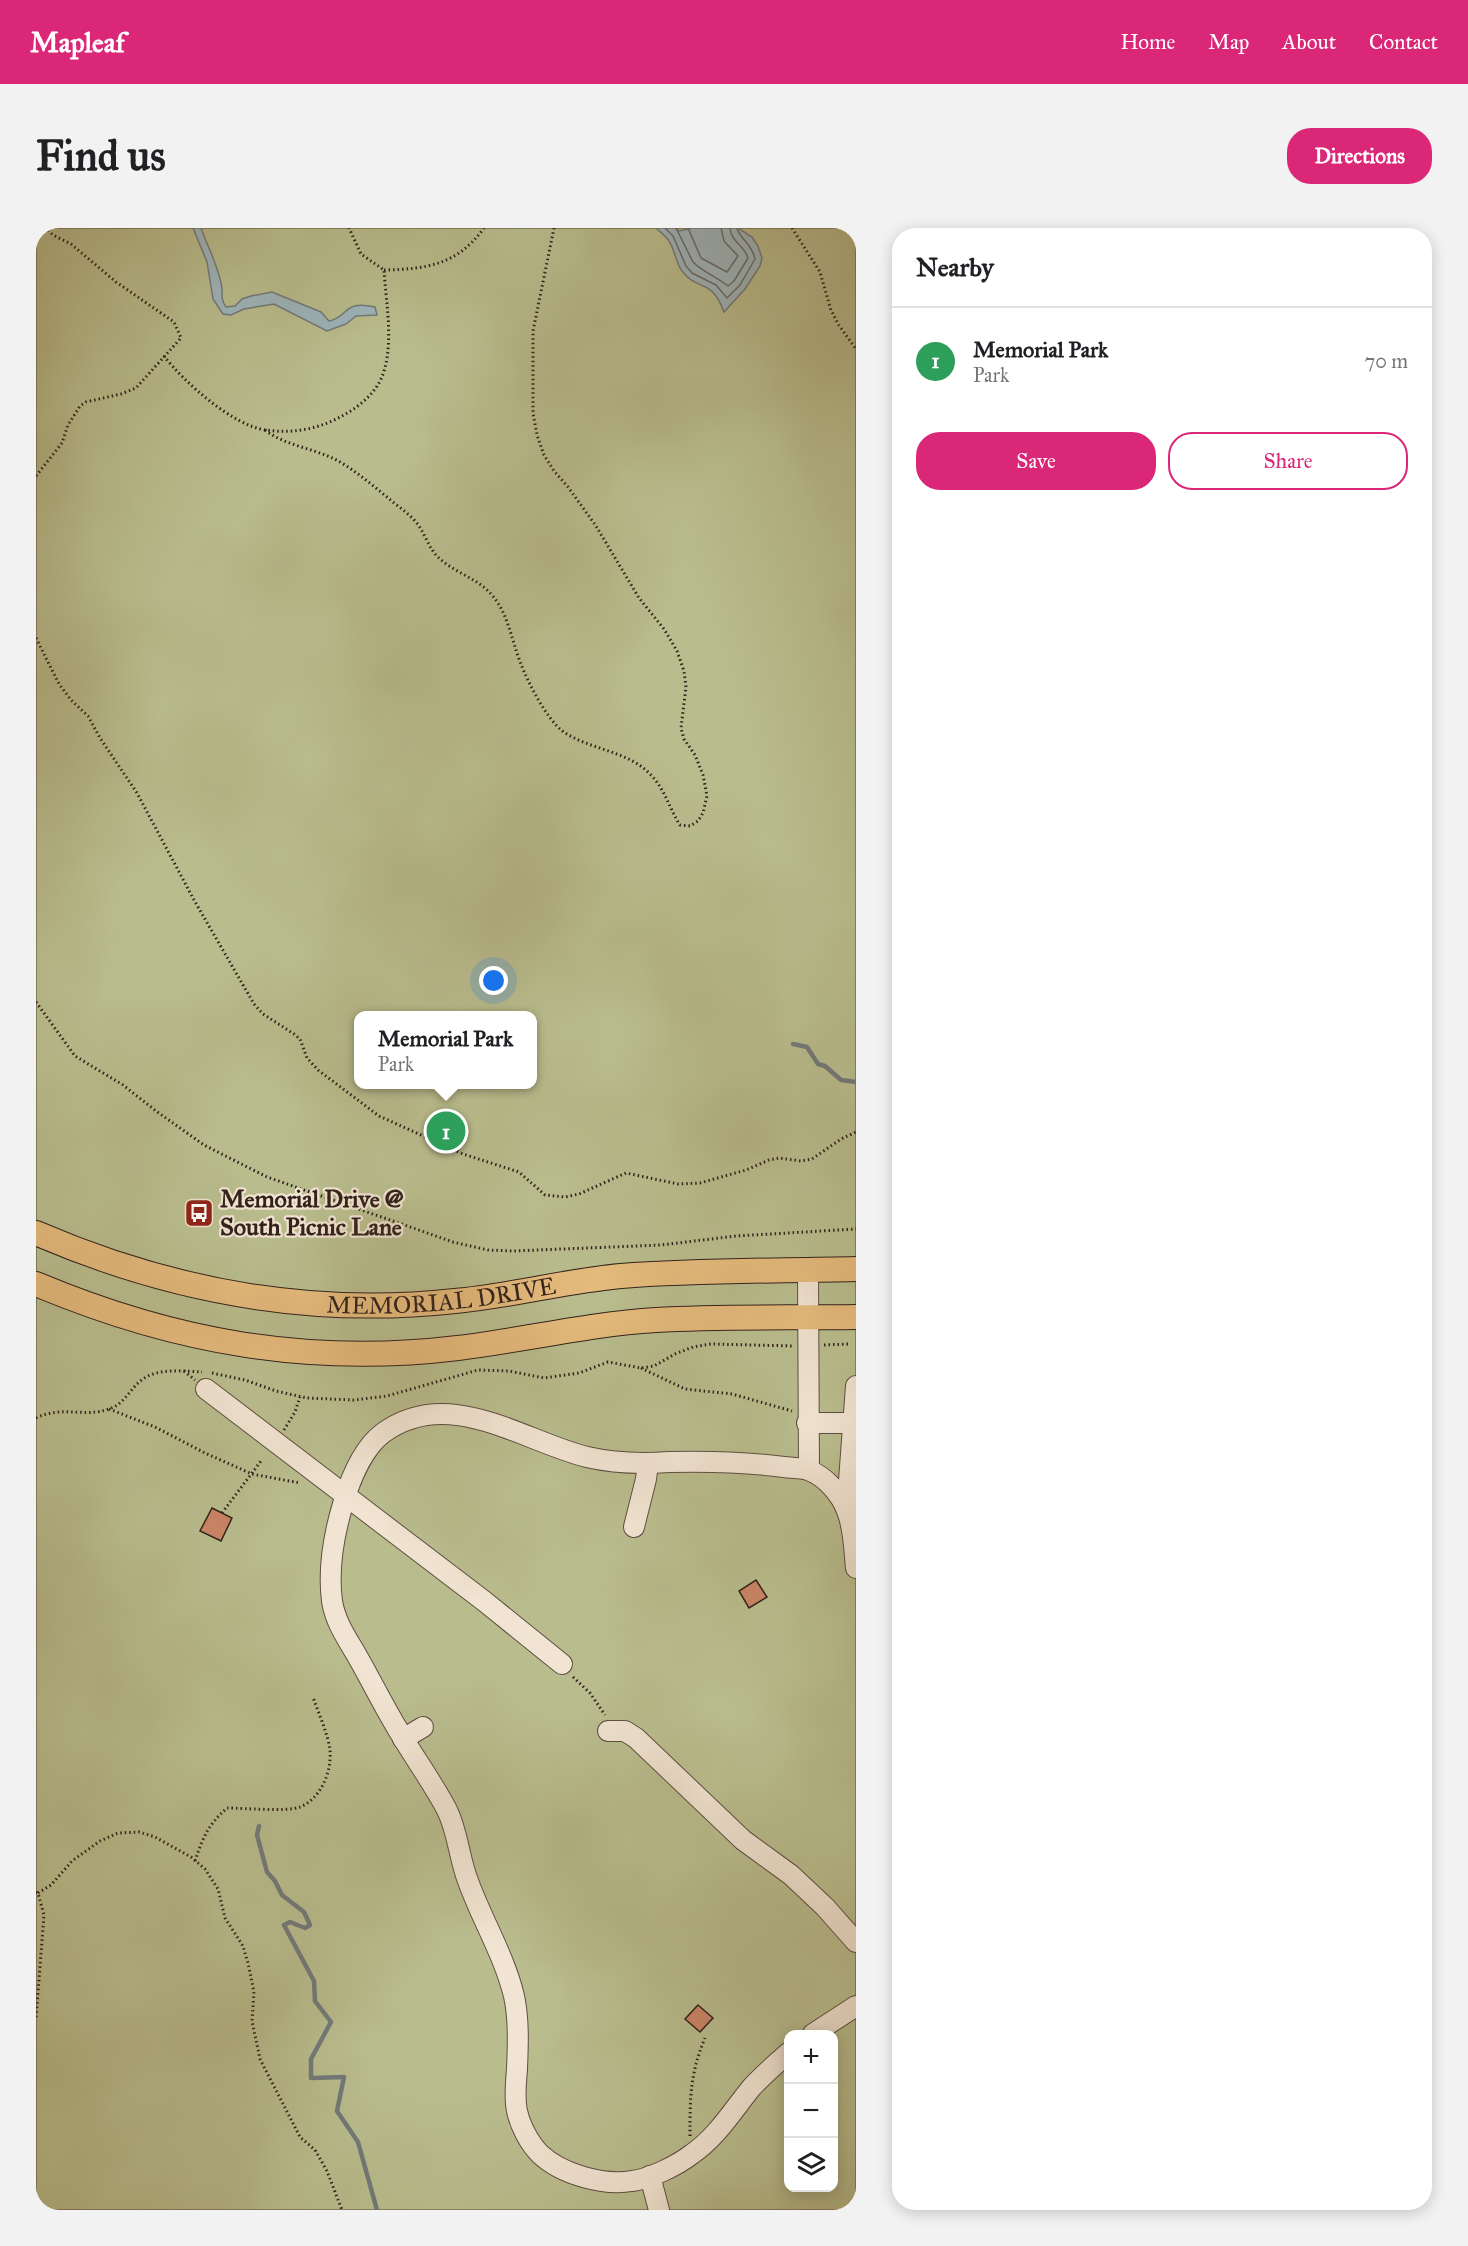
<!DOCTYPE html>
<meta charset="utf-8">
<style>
body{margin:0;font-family:"IM FELL Great Primer",serif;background:#f2f2f2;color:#202124}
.controls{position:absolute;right:18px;bottom:18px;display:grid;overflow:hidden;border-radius:12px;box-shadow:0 3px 15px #0003}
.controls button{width:54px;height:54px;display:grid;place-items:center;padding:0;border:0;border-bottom:2px solid #e0e0e0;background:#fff;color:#202124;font:30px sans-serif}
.you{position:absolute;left:458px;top:753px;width:21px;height:21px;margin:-15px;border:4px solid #fff;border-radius:50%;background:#1a73e8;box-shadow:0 0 0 9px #1a73e833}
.badge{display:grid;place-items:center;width:39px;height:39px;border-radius:50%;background:#db2777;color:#fff;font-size:20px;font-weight:700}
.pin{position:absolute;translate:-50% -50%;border:3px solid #fff;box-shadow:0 2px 6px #0006}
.popup{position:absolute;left:318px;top:783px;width:183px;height:78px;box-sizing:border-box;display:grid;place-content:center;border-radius:12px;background:#fff;filter:drop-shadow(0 2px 4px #0005);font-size:20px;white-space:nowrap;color:#757577}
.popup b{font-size:22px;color:#202124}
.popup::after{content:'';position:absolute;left:50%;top:100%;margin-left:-12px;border:12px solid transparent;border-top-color:#fff}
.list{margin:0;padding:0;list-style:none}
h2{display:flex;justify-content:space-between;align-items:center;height:78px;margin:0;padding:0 24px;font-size:26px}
h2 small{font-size:20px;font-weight:400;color:#757577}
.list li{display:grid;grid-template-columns:39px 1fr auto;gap:18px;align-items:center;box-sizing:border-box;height:108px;padding:0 24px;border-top:2px solid #e0e0e0}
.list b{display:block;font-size:22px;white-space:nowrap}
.list p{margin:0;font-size:20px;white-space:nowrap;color:#757577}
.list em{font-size:20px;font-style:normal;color:#757577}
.actions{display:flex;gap:12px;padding:18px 24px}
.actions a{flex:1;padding:14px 0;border:2px solid #db2777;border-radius:24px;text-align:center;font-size:21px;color:#db2777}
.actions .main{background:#db2777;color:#fff}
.icon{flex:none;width:33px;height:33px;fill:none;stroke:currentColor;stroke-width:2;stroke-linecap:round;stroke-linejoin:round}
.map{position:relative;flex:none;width:820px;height:1982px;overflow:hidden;border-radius:24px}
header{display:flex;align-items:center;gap:36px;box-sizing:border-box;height:84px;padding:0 30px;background:#db2777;color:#fff}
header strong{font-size:28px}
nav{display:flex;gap:33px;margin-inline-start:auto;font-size:21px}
.intro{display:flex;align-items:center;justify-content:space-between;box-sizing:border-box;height:144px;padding:0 36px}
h1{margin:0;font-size:42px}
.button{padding:15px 27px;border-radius:24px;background:#db2777;color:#fff;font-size:21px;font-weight:700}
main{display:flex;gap:36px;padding:0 36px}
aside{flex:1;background:#fff;border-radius:24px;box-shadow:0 3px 15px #0003}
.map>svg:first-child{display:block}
</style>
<header>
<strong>Mapleaf</strong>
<nav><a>Home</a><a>Map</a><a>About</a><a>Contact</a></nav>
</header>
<div class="intro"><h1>Find us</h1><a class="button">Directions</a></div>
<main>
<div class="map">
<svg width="820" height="1982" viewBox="0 0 820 1982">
<rect width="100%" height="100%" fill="#ead5b9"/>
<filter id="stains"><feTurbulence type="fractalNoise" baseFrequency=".00333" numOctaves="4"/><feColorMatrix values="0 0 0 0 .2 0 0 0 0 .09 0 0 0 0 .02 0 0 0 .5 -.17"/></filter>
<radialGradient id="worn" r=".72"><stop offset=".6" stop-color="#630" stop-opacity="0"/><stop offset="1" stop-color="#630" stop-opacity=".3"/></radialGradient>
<path fill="#b9bd8e" stroke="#756f54" stroke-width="1.5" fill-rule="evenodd" d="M0,0H820V1982H0ZM323,788H497V856H323ZM752,1806H798V1960H752Z"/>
<g fill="#9eb5bb" stroke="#727a7b" stroke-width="1.5">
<path d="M157,0H165C172,20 183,39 186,60C186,68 185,72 190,79L199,78L206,71L215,68L236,64L285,84L293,93C314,89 305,72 339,79L341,87L320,88L310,96L291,103L238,76L208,81L195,87L187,86L177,71L171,34Z"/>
<path d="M620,0H639L643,3L657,0H702L716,9L722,18L726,30L724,38L709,61L688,84C675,49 662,64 646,43C640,35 639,22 633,13C630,8 624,4 620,0Z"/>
</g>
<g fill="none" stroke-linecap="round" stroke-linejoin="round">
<g stroke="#686b6b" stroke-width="1.5">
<path d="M629,0L637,8L650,38L656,45L680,57L691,70L704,57L719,31C716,15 703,10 701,0"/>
<path d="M640,0L657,34C664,42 682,50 692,58L698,53L712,30C708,17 695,14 694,0"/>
<path d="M652,0L665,30L691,44L702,28L688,13L685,0"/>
</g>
<g stroke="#727a7b" stroke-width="4.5">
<path d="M757,816L771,819L782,836L789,838L805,852L820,854"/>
<path d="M223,1598L221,1607L231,1644L239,1653L246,1667L268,1684L274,1697L269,1700L254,1694L248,1697L278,1753L279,1773L295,1794L275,1831V1850L308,1849L301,1883L322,1914L341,1982"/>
</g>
</g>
<g fill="#cb8668" stroke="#31211b" stroke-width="1.5">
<path d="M176,1280L196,1290L185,1313L164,1303Z"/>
<path d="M720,1352L731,1369L713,1380L703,1363Z"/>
<path d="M662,1777L677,1790L664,1804L649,1791Z"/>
</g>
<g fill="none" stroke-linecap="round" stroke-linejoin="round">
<g stroke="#5f4e42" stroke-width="22">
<g id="minor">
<path d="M772,1042L773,1242"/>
<path d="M170,1161L448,1373L526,1436"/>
<path d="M771,1195H819"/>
<path d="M811,1280L820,1158"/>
<path d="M598,1299L610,1251L612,1235"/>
<path d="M572,1503H589L600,1510L707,1612L755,1647L789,1679L820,1714"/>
<path d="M367,1511L387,1499"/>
<path d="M777,1806L820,1778"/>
<path d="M752,1825C740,1836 727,1847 716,1859C697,1882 681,1909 656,1926C642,1937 614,1951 596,1953C567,1958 525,1946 504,1926C493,1915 484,1897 481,1883C478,1869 480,1855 481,1841C482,1817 483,1791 478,1768C468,1727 446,1692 432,1653C423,1630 422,1604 411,1582C397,1555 379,1531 364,1505C348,1479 335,1452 320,1426C310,1409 299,1393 296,1373C292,1342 298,1306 307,1276C314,1252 327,1220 347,1205C413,1157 486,1213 551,1229C577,1235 606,1236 633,1234C672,1233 709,1234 748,1239C755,1240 765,1240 772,1242C789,1248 805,1266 811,1283C818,1300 818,1321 820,1340"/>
<path d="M614,1948L623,1982"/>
</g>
</g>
<g stroke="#31211b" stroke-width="26">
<g id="major">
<path id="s1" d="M0,1005C134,1063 273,1089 419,1073C475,1068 529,1053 585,1048C663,1042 742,1043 820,1041"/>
<path d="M0,1056C138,1114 273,1138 422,1120C488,1112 553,1096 620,1092C686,1088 754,1090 820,1089"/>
</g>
</g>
<g stroke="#31211b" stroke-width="3" stroke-dasharray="1.5 3" stroke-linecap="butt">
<path d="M756,0L784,44L795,82L802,96L820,121"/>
<path d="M348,42C391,41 421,37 448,0"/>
<path d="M128,128C148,154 197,198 230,202C256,206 283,201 306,188C321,180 337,168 345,151C359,119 350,76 348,42L325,26L313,0"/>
<path d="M229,202C251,219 280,220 304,234C321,244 336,257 351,269C360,277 371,284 379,293C389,304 392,320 403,330C419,345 441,350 455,366C473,386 475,412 485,436C492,455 510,489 525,502C552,522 591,522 614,546C629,561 633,580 644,597L654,598L662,593L667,585L671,568L667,547L659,527L648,511L645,500L650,459L648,443L641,423L628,401L603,370L560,298L532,259L518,243L508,227L501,207L497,185V103L518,0"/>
<path d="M0,248L26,215L32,197L44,178L50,174L85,166L100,160L145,110L138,94L80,54L35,16L17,7L10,0"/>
<path d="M0,410L23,456L35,472L52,488L64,510L101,565L158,672L218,776L227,786L258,806L264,811L271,830L282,842L343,888L427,926L483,944L509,967L529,969L543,966L590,945L642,956L664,955L710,942L733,932L743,930L765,933L776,931L805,911L820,904"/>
<path d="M0,774L39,828L87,857L120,883L168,917L231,949L417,1014L452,1022L477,1023L625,1017L700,1008L820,1001"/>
<path d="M788,1117L812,1116"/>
<path d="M605,1140L649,1161L696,1166L756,1183"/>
<path d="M148,1143L159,1152"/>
<path d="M176,1145L209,1152L240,1163L271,1170L318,1172L351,1168L442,1142L473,1143L508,1150L543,1145L572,1134L605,1140L618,1138L639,1126L657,1119L675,1116L758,1118"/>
<path d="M73,1181L119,1199L169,1225L216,1246L264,1255"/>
<path d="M0,1190C27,1177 48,1190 73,1181C89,1176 94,1160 107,1151C122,1140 148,1143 166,1144"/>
<path d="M248,1202L259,1184L264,1169"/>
<path d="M186,1285L225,1233"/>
<path d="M537,1449L554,1465L569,1487"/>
<path d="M159,1633C167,1609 172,1597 191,1580C207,1580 251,1584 264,1579C285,1571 296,1543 294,1522C292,1506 282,1484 277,1469"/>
<path d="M0,1664L2,1665L8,1687L0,1790"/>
<path d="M2,1665L15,1657L36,1633L64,1613L82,1605L103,1604L119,1609L155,1629L169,1641L182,1661L189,1690L207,1718L212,1735L218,1764L216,1793L224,1831L264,1909L279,1922L291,1943L306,1982"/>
<path d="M654,1908C654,1869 654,1846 669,1810"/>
</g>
<use href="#minor" stroke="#f1e4d2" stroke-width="20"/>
<use href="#major" stroke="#e5ba7c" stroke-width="24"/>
</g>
<defs>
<g id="bus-square" transform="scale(1.5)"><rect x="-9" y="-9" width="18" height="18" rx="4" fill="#8f2418" stroke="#f1e4d2"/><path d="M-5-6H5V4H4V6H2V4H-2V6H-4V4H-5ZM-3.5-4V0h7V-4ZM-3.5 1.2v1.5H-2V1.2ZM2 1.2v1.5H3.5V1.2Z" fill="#fff"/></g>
</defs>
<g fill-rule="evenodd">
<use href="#bus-square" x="163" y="985"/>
</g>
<g text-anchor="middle" stroke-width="4.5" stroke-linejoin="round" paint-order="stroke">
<g font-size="24" font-weight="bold" fill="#31211b" stroke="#f1e4d2" text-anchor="start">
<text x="184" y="979">Memorial Drive @<tspan x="184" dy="28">South Picnic Lane</tspan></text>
</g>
<g font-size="24" fill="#31211b" stroke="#f1e4d2">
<text dy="8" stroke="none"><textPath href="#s1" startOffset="416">MEMORIAL DRIVE</textPath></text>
</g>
</g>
<rect width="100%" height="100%" filter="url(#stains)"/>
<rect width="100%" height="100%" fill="url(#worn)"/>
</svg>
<div class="controls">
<button>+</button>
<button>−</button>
<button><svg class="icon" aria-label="layers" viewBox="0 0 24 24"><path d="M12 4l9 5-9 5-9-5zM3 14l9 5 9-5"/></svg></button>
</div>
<div class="you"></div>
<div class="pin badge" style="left:410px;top:903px;background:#2e9e5b">1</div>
<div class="popup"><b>Memorial Park</b>Park</div>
</div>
<aside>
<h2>Nearby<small></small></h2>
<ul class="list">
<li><span class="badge" style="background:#2e9e5b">1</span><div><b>Memorial Park</b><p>Park</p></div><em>70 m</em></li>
</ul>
<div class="actions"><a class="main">Save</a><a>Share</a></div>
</aside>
</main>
